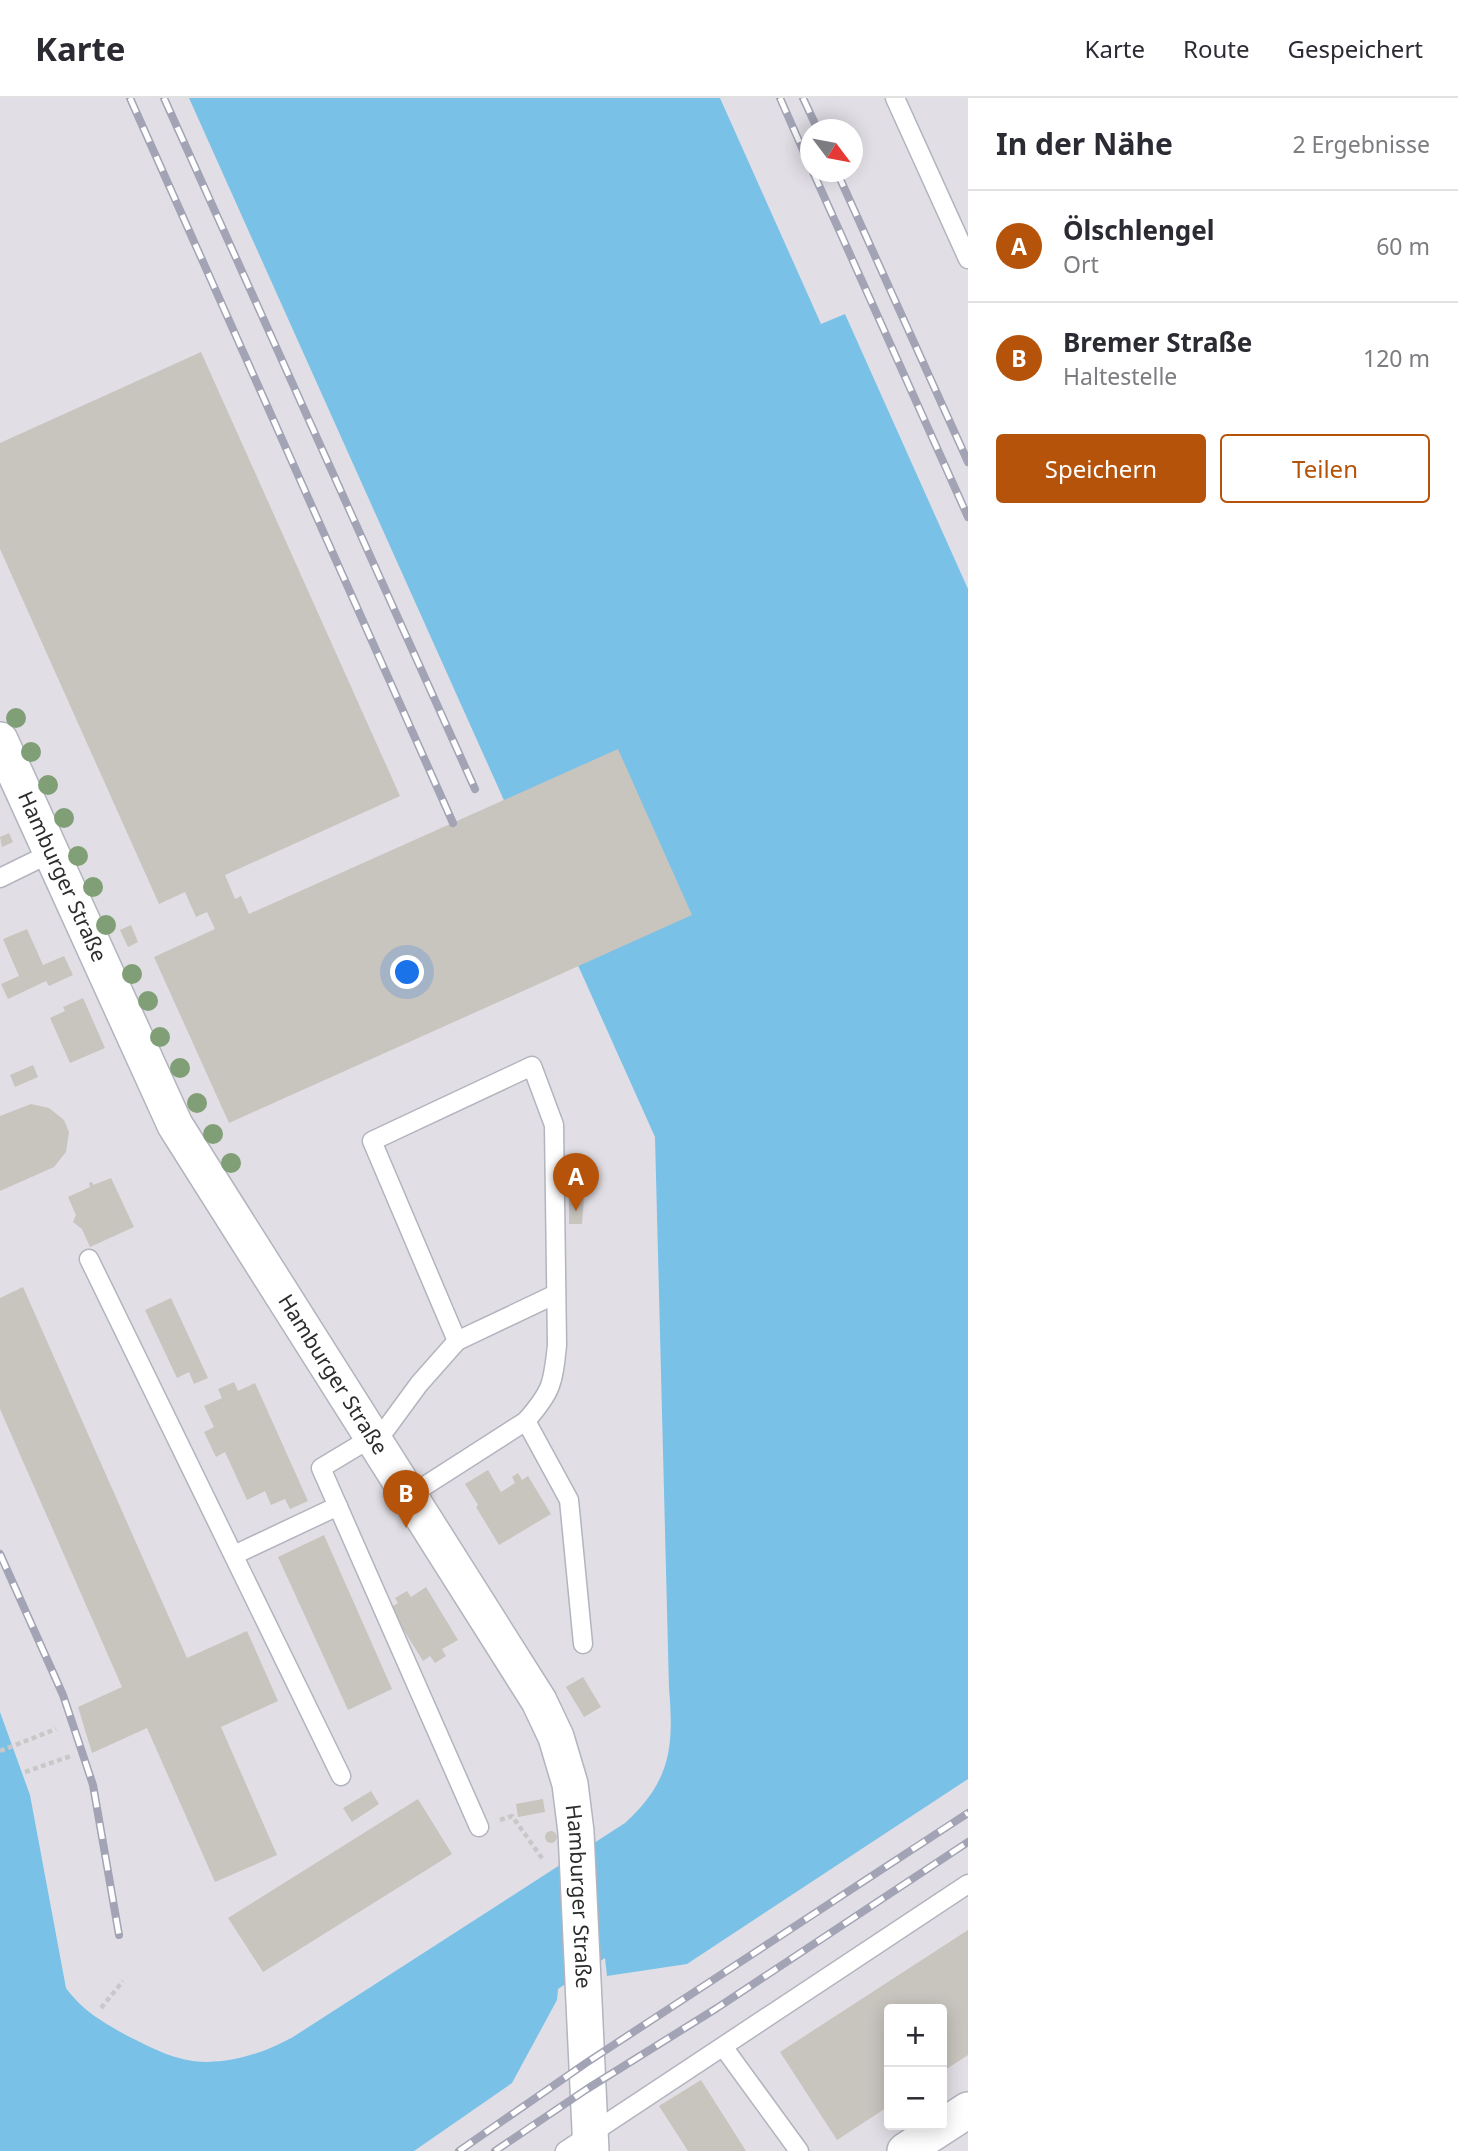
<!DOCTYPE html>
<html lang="de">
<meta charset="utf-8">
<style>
body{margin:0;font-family:"Noto Sans",sans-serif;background:#f2f2f3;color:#2b2b33}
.controls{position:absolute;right:21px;bottom:21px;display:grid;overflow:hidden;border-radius:7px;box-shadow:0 4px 18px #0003}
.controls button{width:63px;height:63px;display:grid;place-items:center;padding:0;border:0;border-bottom:2px solid #e1e1e2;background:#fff;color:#2b2b33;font:35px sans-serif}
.compass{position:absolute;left:800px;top:21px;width:63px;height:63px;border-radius:50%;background:#fff;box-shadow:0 4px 18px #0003;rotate:122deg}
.you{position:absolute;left:408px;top:875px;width:24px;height:24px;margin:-18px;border:5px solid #fff;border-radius:50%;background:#1a73e8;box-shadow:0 0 0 10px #1a73e833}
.badge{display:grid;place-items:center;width:46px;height:46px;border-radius:50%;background:#b45309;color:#fff;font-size:23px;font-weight:700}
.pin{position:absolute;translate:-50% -58px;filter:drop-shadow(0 2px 4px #0008)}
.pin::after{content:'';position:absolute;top:37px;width:24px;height:21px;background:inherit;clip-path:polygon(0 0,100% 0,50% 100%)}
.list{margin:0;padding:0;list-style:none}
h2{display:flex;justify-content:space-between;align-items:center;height:91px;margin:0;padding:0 28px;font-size:30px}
h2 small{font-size:23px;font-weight:400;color:#7c7c81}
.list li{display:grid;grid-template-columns:46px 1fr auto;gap:21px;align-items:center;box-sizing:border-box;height:112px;padding:0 28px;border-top:2px solid #e1e1e2}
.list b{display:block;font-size:26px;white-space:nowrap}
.list p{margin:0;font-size:23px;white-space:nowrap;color:#7c7c81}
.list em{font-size:23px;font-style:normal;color:#7c7c81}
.actions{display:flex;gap:14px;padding:21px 28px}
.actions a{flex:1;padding:16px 0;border:2px solid #b45309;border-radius:7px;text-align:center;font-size:24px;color:#b45309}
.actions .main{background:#b45309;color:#fff}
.map{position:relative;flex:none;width:968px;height:2053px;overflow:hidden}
header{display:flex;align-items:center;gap:42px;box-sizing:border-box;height:98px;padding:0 35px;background:#fff;border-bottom:2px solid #e1e1e2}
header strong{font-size:33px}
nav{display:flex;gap:38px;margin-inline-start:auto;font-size:24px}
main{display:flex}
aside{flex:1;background:#fff}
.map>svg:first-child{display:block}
</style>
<header>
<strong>Karte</strong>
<nav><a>Karte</a><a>Route</a><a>Gespeichert</a></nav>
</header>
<main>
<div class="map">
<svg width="968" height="2053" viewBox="0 0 968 2053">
<rect width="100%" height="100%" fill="#ece8df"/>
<path fill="#e1dfe5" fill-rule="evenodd" d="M0,0H968V2053H0ZM810,32H852V74H810ZM889,1911H942V2027H889Z"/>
<path fill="#7ac1e7" d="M189,0H720L821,226L845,216L968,491V1681L687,1866L607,1878L605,1860L558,1891L557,1902L512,1985L414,2053H0V1614L30,1697L66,1890C83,1913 100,1922 124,1936C142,1945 160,1955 179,1960C216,1971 261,1957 293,1939L625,1725C671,1683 674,1649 669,1590L655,1039Z"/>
<g fill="#c8c4be">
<path d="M201,254L400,698L225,777L235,801L241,798L249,816L618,651L692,817L229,1025L154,859L215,831L207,814L196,819L185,794L159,806L0,451V345Z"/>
<path d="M9,735L13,744L2,749L0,739Z"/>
<path d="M131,827L138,844L128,849L120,832Z"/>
<path d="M27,831L43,867L64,858L73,877L49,888L46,883L8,901L1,886L19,878L3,841Z"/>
<path d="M83,900L105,950L70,965L50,920L65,913L63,909Z"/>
<path d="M33,967L38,979L15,989L10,977Z"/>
<path d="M31,1006L49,1010L64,1022L69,1034L66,1054L54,1069L0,1093V1018Z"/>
<path d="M111,1080L134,1129L90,1149L82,1131L73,1124L76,1117L68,1099L90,1089L89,1085L92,1084L93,1087Z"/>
<path d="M569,1098L584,1099L582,1126H569Z"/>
<path d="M23,1189L187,1560L247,1533L278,1603L221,1629L277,1757L215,1784L147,1630L92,1655L78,1609L122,1589L0,1311V1200Z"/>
<path d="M171,1200L208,1280L194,1286L189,1274L177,1280L145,1212Z"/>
<path d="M234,1284L238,1293L255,1285L308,1403L290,1411L285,1401L271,1407L265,1393L247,1402L225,1354L216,1359L204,1334L214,1329L204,1308L222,1300L218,1291Z"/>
<path d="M488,1372L501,1394L515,1385L512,1379L518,1375L522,1382L528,1378L551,1416L499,1447L476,1409L478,1407L465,1386Z"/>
<path d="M324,1437L392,1591L348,1612L278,1459Z"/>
<path d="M426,1489L458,1542L442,1551L446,1558L435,1565L430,1558L423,1563L390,1510L398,1505L395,1500L407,1493L411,1499Z"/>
<path d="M583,1579L601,1609L584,1619L566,1589Z"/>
<path d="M371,1693L379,1706L352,1724L343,1710Z"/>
<path d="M418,1701L452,1756L263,1874L228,1820Z"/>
<path d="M543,1701L545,1714L518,1719L516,1706Z"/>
<circle cx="551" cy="1739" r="6"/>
<path d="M968,1832V1957L942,1974V1911H889V2008L837,2042L780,1954Z"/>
<path d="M701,1982L746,2053H688L659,2008Z"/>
</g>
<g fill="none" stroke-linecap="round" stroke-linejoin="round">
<g stroke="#b2b4be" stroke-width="21">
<g id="service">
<path d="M895,0L968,161"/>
<path d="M0,780L51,755"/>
<path d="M89,1161L341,1678"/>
<path d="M457,1243L556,1196"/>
<path d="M409,1398L526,1323L569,1402L583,1546"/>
<path d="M234,1457L338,1408"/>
<path d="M479,1729L321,1370L386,1331L419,1286L457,1243L372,1043L532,968L554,1027L557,1247C553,1286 552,1293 526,1323"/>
<path d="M724,1950L799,2053"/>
<path d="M565,2053L968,1786"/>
</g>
</g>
<g stroke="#b2b4be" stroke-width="38">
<g id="minor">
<path id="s1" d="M0,642L175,1027L539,1603L556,1639L570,1686L576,1734L591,2053"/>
<path d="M905,2053L968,2012"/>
</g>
</g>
<g stroke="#c8c8c8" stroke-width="4.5" stroke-dasharray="5 3.5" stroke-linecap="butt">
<path d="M0,1653L56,1631"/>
<path d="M25,1674L71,1658"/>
<path d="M500,1722L512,1718L544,1763"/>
<path d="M101,1910L123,1883"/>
</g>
<use href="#service" stroke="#fff" stroke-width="18"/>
<use href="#minor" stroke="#fff" stroke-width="35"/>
<g stroke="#a2a3b4" stroke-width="8">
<g id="rail">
<path d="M130,0L453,725"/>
<path d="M164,0L475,691"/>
<path d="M780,0L810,68"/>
<path d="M803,0L818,32"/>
<path d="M813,74L968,419"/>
<path d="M837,74L968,364"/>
<path d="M0,1456L63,1597L93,1687L119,1837"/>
<path d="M459,2053L586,1965L968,1715"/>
<path d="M495,2053L587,1991L717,1910L968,1744"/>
</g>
</g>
<use href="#rail" stroke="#fff" stroke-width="5" stroke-dasharray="16" stroke-linecap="butt"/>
</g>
<g fill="#809f76">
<circle cx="16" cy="620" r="10"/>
<circle cx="31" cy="654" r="10"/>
<circle cx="48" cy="687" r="10"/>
<circle cx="64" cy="720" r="10"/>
<circle cx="78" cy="758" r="10"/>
<circle cx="93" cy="789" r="10"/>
<circle cx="106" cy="827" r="10"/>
<circle cx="132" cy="876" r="10"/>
<circle cx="148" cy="903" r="10"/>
<circle cx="160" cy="939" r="10"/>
<circle cx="180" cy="970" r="10"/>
<circle cx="197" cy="1005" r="10"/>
<circle cx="213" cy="1036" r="10"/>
<circle cx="231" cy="1065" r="10"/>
</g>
<g text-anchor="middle" stroke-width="7" stroke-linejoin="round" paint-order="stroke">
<g font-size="21" fill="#2c2c2c" stroke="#fff">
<text dy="7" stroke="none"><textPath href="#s1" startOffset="150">Hamburger Straße</textPath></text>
<text dy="7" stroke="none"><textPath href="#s1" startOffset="718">Hamburger Straße</textPath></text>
<text dy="7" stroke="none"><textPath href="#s1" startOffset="1306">Hamburger Straße</textPath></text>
</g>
</g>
</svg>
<div class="controls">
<button>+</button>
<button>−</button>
</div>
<svg class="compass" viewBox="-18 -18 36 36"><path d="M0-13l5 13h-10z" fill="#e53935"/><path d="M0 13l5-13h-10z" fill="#7c7c81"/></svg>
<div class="you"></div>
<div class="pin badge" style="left:576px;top:1113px">A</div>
<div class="pin badge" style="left:406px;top:1430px">B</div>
</div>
<aside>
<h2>In der Nähe<small>2 Ergebnisse</small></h2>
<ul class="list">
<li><span class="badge">A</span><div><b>Ölschlengel</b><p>Ort</p></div><em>60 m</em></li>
<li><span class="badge">B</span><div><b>Bremer Straße</b><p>Haltestelle</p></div><em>120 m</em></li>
</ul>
<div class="actions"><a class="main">Speichern</a><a>Teilen</a></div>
</aside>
</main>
